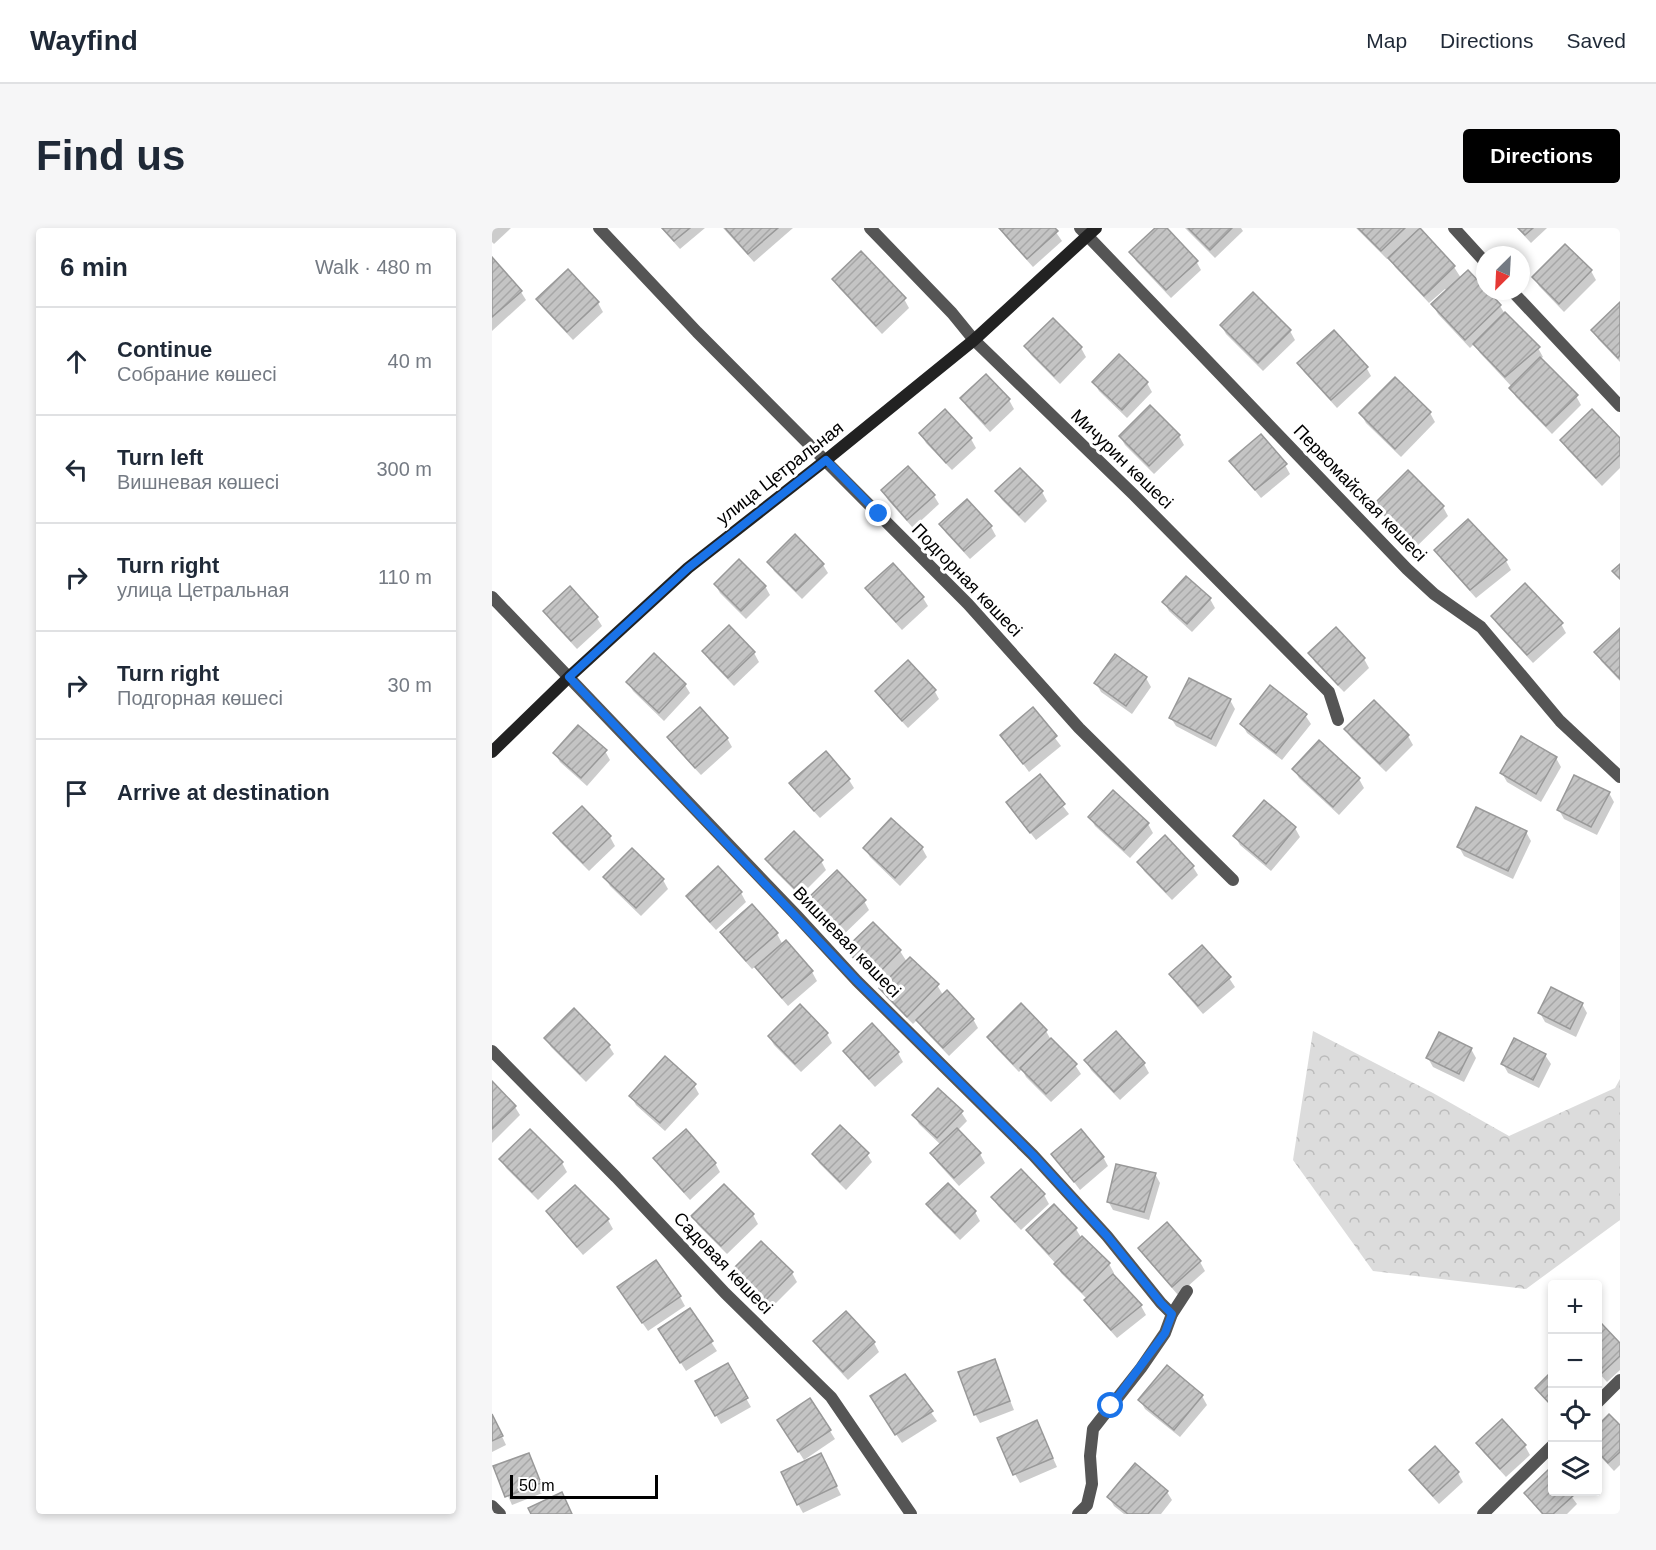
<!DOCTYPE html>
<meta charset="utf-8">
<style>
body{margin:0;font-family:Arial,sans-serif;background:#f6f6f7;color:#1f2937}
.controls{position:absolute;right:18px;bottom:18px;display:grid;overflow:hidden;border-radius:6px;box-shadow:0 3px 9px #0003}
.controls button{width:54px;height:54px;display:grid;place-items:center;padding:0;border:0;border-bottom:2px solid #e0e1e3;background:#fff;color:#1f2937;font:30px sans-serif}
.compass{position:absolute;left:984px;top:18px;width:54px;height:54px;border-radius:50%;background:#fff;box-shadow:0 3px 9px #0003;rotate:204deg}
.scale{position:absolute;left:18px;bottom:15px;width:148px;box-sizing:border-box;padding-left:6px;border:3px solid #000;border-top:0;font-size:16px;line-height:21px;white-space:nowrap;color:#000;-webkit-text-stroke:4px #fff;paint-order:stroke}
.stop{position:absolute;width:18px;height:18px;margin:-14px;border:4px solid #1a73e8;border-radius:50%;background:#fff}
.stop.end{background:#1a73e8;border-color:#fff;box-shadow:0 2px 6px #0008}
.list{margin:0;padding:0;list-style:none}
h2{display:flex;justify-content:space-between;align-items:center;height:78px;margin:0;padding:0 24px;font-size:26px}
h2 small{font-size:20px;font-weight:400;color:#747a83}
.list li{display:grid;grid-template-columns:39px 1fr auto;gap:18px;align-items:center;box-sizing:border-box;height:108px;padding:0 24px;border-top:2px solid #e0e1e3}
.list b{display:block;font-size:22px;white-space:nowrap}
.list p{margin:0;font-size:20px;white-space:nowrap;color:#747a83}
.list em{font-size:20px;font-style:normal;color:#747a83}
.icon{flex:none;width:33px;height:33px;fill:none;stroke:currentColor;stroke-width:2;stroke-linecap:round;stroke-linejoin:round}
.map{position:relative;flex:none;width:1128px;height:1286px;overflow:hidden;border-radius:6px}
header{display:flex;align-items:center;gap:36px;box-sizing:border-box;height:84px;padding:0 30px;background:#fff;border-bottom:2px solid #e0e1e3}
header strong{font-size:28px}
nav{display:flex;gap:33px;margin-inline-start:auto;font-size:21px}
.intro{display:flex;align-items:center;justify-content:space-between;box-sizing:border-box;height:144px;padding:0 36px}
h1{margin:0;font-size:42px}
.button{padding:15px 27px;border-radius:6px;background:#000;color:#fff;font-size:21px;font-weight:700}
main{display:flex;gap:36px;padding:0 36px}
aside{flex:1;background:#fff;border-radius:6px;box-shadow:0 3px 9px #0003}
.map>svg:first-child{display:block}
</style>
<header>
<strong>Wayfind</strong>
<nav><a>Map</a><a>Directions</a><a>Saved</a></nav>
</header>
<div class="intro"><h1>Find us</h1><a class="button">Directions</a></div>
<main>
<aside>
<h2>6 min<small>Walk · 480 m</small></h2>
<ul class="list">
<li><svg class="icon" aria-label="ahead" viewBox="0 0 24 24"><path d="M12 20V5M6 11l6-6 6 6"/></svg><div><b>Continue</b><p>Собрание көшесі</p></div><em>40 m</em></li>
<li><svg class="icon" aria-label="left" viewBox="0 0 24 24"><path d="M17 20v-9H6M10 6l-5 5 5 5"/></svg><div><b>Turn left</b><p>Вишневая көшесі</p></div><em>300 m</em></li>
<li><svg class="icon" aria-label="right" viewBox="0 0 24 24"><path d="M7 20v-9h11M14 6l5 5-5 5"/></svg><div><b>Turn right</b><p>улица Цетральная</p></div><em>110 m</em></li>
<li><svg class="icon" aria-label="right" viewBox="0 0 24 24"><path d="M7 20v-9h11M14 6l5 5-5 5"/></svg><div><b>Turn right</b><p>Подгорная көшесі</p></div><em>30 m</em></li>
<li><svg class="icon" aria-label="arrive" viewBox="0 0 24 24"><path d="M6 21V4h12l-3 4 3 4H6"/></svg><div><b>Arrive at destination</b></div></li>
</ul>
</aside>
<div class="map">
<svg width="1128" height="1286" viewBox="0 0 1128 1286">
<defs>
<pattern id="forest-crowns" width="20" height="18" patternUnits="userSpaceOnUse" patternTransform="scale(1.5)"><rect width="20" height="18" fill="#dcdcdc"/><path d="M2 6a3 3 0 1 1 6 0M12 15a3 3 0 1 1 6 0" fill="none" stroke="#bbb"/></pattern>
<pattern id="building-hatch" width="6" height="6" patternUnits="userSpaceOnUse" patternTransform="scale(1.5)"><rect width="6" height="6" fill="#c4c4c4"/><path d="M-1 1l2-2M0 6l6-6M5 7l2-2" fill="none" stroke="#a7a7a7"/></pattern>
</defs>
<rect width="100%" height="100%" fill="#fff"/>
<path fill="url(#forest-crowns)" d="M821,803L941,865L1017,908L1123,860L1128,851V992L1034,1061L881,1043L801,932Z"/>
<g fill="#0003">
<path d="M0,0H19L2,16L0,14Z"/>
<path d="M169,0H213L188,21Z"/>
<path d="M231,0H301L262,34Z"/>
<path d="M509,0H561L570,13L541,39L513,8Z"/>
<path d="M665,0H673L704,33L709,42L679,70L644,33L639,24Z"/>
<path d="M693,0H749L751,3L723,30Z"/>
<path d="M864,0H926L962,39L969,50L993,62L1008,78L1013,86L1046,120L1051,129L1048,131L1084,168L1089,177L1060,206L1024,169L1019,160L1020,159L988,125L982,116L978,120L946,86L941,77L955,63L953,61L937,75L903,39L897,29L895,31Z"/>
<path d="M1025,0H1055L1039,15Z"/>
<path d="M0,31L29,64L34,72L0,103Z"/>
<path d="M76,43L106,75L111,84L81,112L51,80L45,72Z"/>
<path d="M1099,43L1104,52L1072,84L1047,58L1042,49Z"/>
<path d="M341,51L412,71L417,80L390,106L347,60Z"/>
<path d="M1128,76V134L1106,111L1101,102Z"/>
<path d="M561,92L589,120L594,129L568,156L539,127L534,119Z"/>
<path d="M729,97L798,103L803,112L771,143L734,106Z"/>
<path d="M627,128L655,155L660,164L635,190L607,163L602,154Z"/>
<path d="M807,136L874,139L879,148L845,180L812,144Z"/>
<path d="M903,151L938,185L943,194L909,229L874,195L869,186Z"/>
<path d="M470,171L517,172L522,181L498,204L475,179Z"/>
<path d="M453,183L479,211L484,220L460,242L434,215L429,206Z"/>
<path d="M628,208H687L692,217L662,246L633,217Z"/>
<path d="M1070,212H1128V240L1110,258L1075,221Z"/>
<path d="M739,233L793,237L798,246L769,270Z"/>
<path d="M528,242L550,264L555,273L533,295L510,272L505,264Z"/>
<path d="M391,263L442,268L447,276L421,300L396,272Z"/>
<path d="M884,276L951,279L956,288L923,320L889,285Z"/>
<path d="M975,293L1014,333L1019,342L984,370L949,331L944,322Z"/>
<path d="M449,297L499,299L504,308L478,331L454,305Z"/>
<path d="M277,334L331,337L336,345L310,371L282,343Z"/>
<path d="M223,356L273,358L278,367L254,391L228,365Z"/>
<path d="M375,360L431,370L436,378L410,402L380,369Z"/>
<path d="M718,371L723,380L700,404L677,383L672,374Z"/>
<path d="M53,383L105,390L110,398L85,421L58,392Z"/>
<path d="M1000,388L1069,396L1074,405L1041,435L1006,397Z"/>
<path d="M237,399L262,425L267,434L242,458L217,432L212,423Z"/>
<path d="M844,401L872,431L877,440L852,464L823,434L818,426Z"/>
<path d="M1128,402V453L1109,433L1104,424Z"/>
<path d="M623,428L654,450L659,459L640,486L609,464L604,455Z"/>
<path d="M136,454L193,457L198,465L172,493L141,463Z"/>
<path d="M442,462L447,471L416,500L390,472L385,463Z"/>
<path d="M738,472L743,481L724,519L684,498L679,490Z"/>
<path d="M541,481L569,518L537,544L510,507Z"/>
<path d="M813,487L819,496L790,532L755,505L750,496Z"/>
<path d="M854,502L916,508L921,517L894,544L859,510Z"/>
<path d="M177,509L235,510L240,519L209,547L182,518Z"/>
<path d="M113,523L118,532L95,558L68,534L63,525Z"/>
<path d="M1064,530L1069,539L1049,574L1015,554L1010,545Z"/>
<path d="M802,541L867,551L872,560L847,587L807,550Z"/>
<path d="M548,549L577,586L544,612L515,575Z"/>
<path d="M357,552L362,560L328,590L304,564L299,555Z"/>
<path d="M621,564L656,596L661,605L638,630L603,598L598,589Z"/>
<path d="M1117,565L1122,574L1105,607L1072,591L1067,582Z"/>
<path d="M772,574L803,600L808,609L779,643L748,617L743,608Z"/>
<path d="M400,592L430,620L435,629L408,658L378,629L373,620Z"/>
<path d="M1034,604L1039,613L1021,651L972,628L967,619Z"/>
<path d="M63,605L118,609L123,618L97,643L68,614Z"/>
<path d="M275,632L329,633L334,642L308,668L280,640Z"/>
<path d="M647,634L701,639L706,647L680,672L652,643Z"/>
<path d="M226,640L249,665L254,674L224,702L201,677L196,668Z"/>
<path d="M113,649L171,652L176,661L149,688L118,658Z"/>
<path d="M315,673H372L377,682L347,711L320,682Z"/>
<path d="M381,696L408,723L415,734L445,757L451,767L481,791L486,800L457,828L431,801L425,792L421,796L394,769L390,759L360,730L355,722Z"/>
<path d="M230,704L285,706L291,717L320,744L325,753L296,778L270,748L264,738L260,741L235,713Z"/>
<path d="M679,746L737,750L743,759L711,786L684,755Z"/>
<path d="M1090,776L1095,785L1084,809L1053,794L1048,785Z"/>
<path d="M529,778L554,803L559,812L583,837L589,846L559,874L534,849L530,841L527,844L502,818L497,809Z"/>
<path d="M335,806L340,815L309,844L282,817L277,808Z"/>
<path d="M624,806L652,836L657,845L628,872L599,842L594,833Z"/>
<path d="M53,810L117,818L122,826L94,854L59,819Z"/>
<path d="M1023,812L1053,827L1059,836L1047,860L1016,845L1011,836Z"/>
<path d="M979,821L984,830L972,854L941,839L936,830Z"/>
<path d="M353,823L406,825L411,834L383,859L358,832Z"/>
<path d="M0,855L23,879L28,887L0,915Z"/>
<path d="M202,857L207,866L173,903L144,877L139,868Z"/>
<path d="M469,884L475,893L466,902L488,926L493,935L467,958L445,934L439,925L449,917L427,896L422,887Z"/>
<path d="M321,926H375L380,934L354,962L327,935Z"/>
<path d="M561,926L611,929L616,938L588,962Z"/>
<path d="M9,931L70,935L75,944L46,972L14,940Z"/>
<path d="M163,931L223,935L228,944L198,972L168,939Z"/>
<path d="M529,943L552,967L557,976L529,1002L506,978L501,969Z"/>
<path d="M663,946L668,955L657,992L621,982L616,973Z"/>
<path d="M456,957L483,984L488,993L468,1012L441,985L436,976Z"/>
<path d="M83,959L116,992L121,1001L91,1027L61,992L56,983Z"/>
<path d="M562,978L584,1001L590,1011L617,1036L622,1045L620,1047L649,1078L654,1087L625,1110L599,1081L594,1072L595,1071L569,1045L564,1036L541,1011L536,1002Z"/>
<path d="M261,987L266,996L235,1026L206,997L201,988Z"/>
<path d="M675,996L708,1034L713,1043L686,1067L653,1029L648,1020Z"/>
<path d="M269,1015L300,1045L305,1054L278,1081L248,1050L243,1041Z"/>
<path d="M132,1068L188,1069L193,1078L156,1103Z"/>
<path d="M198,1082L225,1123L194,1143L173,1110Z"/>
<path d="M1110,1099L1128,1117V1142L1115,1154L1106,1144V1103Z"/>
<path d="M323,1113L382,1115L387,1124L356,1152L328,1122Z"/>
<path d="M502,1133L522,1182L488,1195L483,1186Z"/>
<path d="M235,1137L259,1179L229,1196L205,1153Z"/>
<path d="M1060,1145V1180L1045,1160Z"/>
<path d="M413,1148L445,1193L410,1215L385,1178Z"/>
<path d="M710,1168L715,1177L688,1209L653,1181L648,1172Z"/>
<path d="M0,1187L14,1217L0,1224Z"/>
<path d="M1117,1188L1128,1199V1237L1122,1243L1106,1226V1199Z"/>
<path d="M1010,1194L1033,1218L1038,1227L1014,1249L991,1224L986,1216Z"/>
<path d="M292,1201L338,1203L343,1211L312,1232Z"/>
<path d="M549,1203L565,1239L528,1255L523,1246Z"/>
<path d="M36,1227L53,1264L20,1277L3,1239Z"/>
<path d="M333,1236L349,1267L311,1285L306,1276Z"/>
<path d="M919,1242L966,1245L971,1254L947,1276L924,1251Z"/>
<path d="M1057,1243L1060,1246V1264H1076L1085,1276L1075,1286H1050L1033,1265Z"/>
<path d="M675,1264L680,1272L669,1286H632L622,1278L617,1269Z"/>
</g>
<g fill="url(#building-hatch)" stroke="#999" stroke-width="1.5">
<path d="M170,0H198L182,13Z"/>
<path d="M233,0H286L256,26Z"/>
<path d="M507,0H563L566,3L535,31Z"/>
<path d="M663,0H675L706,33L674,62L637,24Z"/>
<path d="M696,0H740L718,22Z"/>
<path d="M866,0H913L889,23Z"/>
<path d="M928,0L963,38L932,68L896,30Z"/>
<path d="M1026,0H1041L1033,7Z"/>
<path d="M1073,16L1100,42L1067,76L1040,49Z"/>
<path d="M369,23L414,70L384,98L340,51Z"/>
<path d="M0,29L30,63L0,89Z"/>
<path d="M76,41L107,74L75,104L44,71Z"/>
<path d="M976,42L993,60V63H996L1009,77L973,112L939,76Z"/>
<path d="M761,64L799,102L766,135L728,97Z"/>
<path d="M1128,74V127L1126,130L1099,102Z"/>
<path d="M1013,84L1048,119L1013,149L981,116Z"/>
<path d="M561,90L590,119L562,148L532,118Z"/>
<path d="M842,102L876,139L839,172L805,135Z"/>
<path d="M627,126L656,154L630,182L600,154Z"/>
<path d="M1048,129L1086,167L1054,198L1017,160Z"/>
<path d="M494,146L518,171L493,196L468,170Z"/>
<path d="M903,149L939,184L903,221L867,185Z"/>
<path d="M658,177L688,207L657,238L627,208Z"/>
<path d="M453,181L480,210L454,235L427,205Z"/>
<path d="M1100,181L1128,210V227L1104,250L1068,212Z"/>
<path d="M769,206L795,236L763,262L737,233Z"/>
<path d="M416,238L443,267L415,292L389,262Z"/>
<path d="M528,240L551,263L527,287L503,263Z"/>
<path d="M916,242L952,278L918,312L882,276Z"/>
<path d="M475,271L500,298L472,323L447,296Z"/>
<path d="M976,291L1015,332L978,362L942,322Z"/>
<path d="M303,306L332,336L304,363L275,334Z"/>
<path d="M247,331L274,358L249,383L222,356Z"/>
<path d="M401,335L432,369L404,394L373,360Z"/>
<path d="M1128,336V351L1120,343Z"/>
<path d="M694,348L719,370L695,396L670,374Z"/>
<path d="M1033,355L1071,395L1035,427L999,388Z"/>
<path d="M78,358L106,389L79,413L51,383Z"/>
<path d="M237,397L263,424L236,450L210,423Z"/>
<path d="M844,399L873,430L846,457L816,425Z"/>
<path d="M1128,400V451L1102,424Z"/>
<path d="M162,425L194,456L167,485L134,454Z"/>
<path d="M623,426L655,449L634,478L602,455Z"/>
<path d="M416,432L444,462L410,493L383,463Z"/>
<path d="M697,450L739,471L719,511L677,490Z"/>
<path d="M778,457L815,486L784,525L748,496Z"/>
<path d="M882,472L917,507L888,536L852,501Z"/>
<path d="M208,479L236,510L203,540L175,509Z"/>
<path d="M541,479L565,508L531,536L508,507Z"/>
<path d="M86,497L115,522L89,550L61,525Z"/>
<path d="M1029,508L1065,529L1044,566L1008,545Z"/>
<path d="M827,512L868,550L841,579L800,541Z"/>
<path d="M334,523L358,551L322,583L297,555Z"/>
<path d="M548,546L573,576L538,605L514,574Z"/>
<path d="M1082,547L1118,564L1099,599L1065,582Z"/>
<path d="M621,562L657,595L632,622L596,589Z"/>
<path d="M772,572L804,599L774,636L741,608Z"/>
<path d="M90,578L119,608L91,635L61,605Z"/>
<path d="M984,579L1035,603L1016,643L965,619Z"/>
<path d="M399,590L431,619L403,650L371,620Z"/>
<path d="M302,603L331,632L302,660L273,631Z"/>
<path d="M673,607L702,638L674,664L645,634Z"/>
<path d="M140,620L172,651L144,680L111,649Z"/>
<path d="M226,638L250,664L218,694L194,668Z"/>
<path d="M345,642L374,672L341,703L313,673Z"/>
<path d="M260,676L286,705L254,733L228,704Z"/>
<path d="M381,694L409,722L382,750L353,721Z"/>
<path d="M294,712L321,743L290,770L263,739Z"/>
<path d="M710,717L739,749L706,778L677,746Z"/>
<path d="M418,729L447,756L415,789L387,760Z"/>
<path d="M1059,759L1091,775L1078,801L1046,785Z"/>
<path d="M455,762L482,791L451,820L424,792Z"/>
<path d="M529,775L555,802L521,836L495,809Z"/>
<path d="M308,776L336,805L303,836L276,808Z"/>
<path d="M82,780L118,817L88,846L52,810Z"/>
<path d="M380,795L407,824L377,851L351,823Z"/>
<path d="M624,803L653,835L622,864L592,832Z"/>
<path d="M947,804L980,820L967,846L934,830Z"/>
<path d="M559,810L585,836L554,866L528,840Z"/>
<path d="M1022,810L1054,826L1041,852L1009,836Z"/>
<path d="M173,828L204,856L168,895L137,868Z"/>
<path d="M0,853L24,878L0,901Z"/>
<path d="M446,860L471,883L445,910L420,887Z"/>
<path d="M348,897L377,925L348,954L320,926Z"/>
<path d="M465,900L489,925L462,950L438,925Z"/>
<path d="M38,901L71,934L40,964L7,931Z"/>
<path d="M194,901L224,935L192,964L161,930Z"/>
<path d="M589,901L612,929L582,954L559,926Z"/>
<path d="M624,936L664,945L652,984L615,974Z"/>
<path d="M529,941L553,966L523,994L499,969Z"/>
<path d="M456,955L484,983L463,1005L434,976Z"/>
<path d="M232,956L262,986L229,1018L199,988Z"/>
<path d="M83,957L117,991L85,1019L54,983Z"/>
<path d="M562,976L585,1000L557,1026L534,1002Z"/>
<path d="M675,994L709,1033L680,1059L646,1020Z"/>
<path d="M590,1008L618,1035L590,1064L562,1036Z"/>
<path d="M269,1013L301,1044L273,1073L241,1041Z"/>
<path d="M164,1032L189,1068L150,1095L125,1059Z"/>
<path d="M621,1046L650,1077L619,1102L592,1072Z"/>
<path d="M198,1080L221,1113L188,1135L166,1101Z"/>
<path d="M354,1083L383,1114L351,1144L321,1113Z"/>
<path d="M1110,1096L1128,1115V1128L1109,1146L1106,1143V1101Z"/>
<path d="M503,1131L518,1173L482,1187L466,1144Z"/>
<path d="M236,1135L256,1170L223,1188L203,1153Z"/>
<path d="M675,1137L711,1167L682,1202L646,1172Z"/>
<path d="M1060,1143V1178L1043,1160Z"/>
<path d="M413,1146L441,1183L403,1207L378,1168Z"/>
<path d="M318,1170L339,1202L306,1224L285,1192Z"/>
<path d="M0,1186L11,1208L0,1213Z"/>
<path d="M1117,1186L1128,1197V1224L1116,1235L1106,1224V1197Z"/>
<path d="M1010,1191L1034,1217L1008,1241L984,1215Z"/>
<path d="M545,1192L561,1230L521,1247L505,1210Z"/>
<path d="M943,1218L967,1244L941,1268L917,1242Z"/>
<path d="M37,1225L49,1255L13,1269L1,1238Z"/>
<path d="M329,1225L345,1258L305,1277L289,1244Z"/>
<path d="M643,1235L676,1263L656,1286H636L615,1269Z"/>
<path d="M1057,1241L1060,1244V1264H1079L1082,1267L1061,1286H1051L1032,1265Z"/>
<path d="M70,1264L80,1286H39L36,1280Z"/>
</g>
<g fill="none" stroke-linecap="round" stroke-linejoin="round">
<g stroke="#555" stroke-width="12">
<path d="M107,0L205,104L476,376L587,500L741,652"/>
<path d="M378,0L460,85L482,112L641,266L837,464L846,492"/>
<path d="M588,0L915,341L942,366L989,399L1068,493L1128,549"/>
<path d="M962,0L993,34"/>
<path d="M1020,63L1128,178"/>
<path d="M0,369L305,688L365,753L541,927L615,1008L669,1075L680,1086"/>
<path d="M0,823L124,949L233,1065L339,1169L419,1286"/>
<path d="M1106,1174L1128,1152"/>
<path d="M0,1278L8,1286"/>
<path d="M586,1286L595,1277L600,1256L598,1228L601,1201L649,1140L673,1105L680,1086L695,1063"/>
<path d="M991,1286L1060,1218"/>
</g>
<path stroke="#222" stroke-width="12" d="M0,524L77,449L196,340L334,232L482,112L604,0"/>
</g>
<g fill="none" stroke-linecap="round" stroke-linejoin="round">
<path stroke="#1a73e8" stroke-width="8" d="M387,286L334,232L196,340L77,449L365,753L541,927L615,1008L669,1075L680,1086L673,1105L619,1178"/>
</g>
<g text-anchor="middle" stroke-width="6" stroke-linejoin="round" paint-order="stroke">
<g font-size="18" fill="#000" stroke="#fff">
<text transform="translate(630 231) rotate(44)" y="6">Мичурин көшесі</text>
<text transform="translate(288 245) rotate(-38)" y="6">улица Цетральная</text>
<text transform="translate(868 265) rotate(46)" y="6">Первомайская көшесі</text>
<text transform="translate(475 352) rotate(46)" y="6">Подгорная көшесі</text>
<text transform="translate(355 714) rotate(46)" y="6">Вишневая көшесі</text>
<text transform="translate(231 1035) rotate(46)" y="6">Садовая көшесі</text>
</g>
</g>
</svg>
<div class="controls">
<button>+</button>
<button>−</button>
<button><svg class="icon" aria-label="locate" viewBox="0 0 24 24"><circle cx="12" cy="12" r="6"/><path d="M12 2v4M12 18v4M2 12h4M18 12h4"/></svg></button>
<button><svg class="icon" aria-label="layers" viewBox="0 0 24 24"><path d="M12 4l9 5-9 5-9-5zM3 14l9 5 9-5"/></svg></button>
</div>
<svg class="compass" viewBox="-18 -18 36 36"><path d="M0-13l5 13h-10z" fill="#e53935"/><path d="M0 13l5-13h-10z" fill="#747a83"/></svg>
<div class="scale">50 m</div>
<div class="stop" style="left:619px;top:1178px"></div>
<div class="stop end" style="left:387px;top:286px"></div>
</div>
</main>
